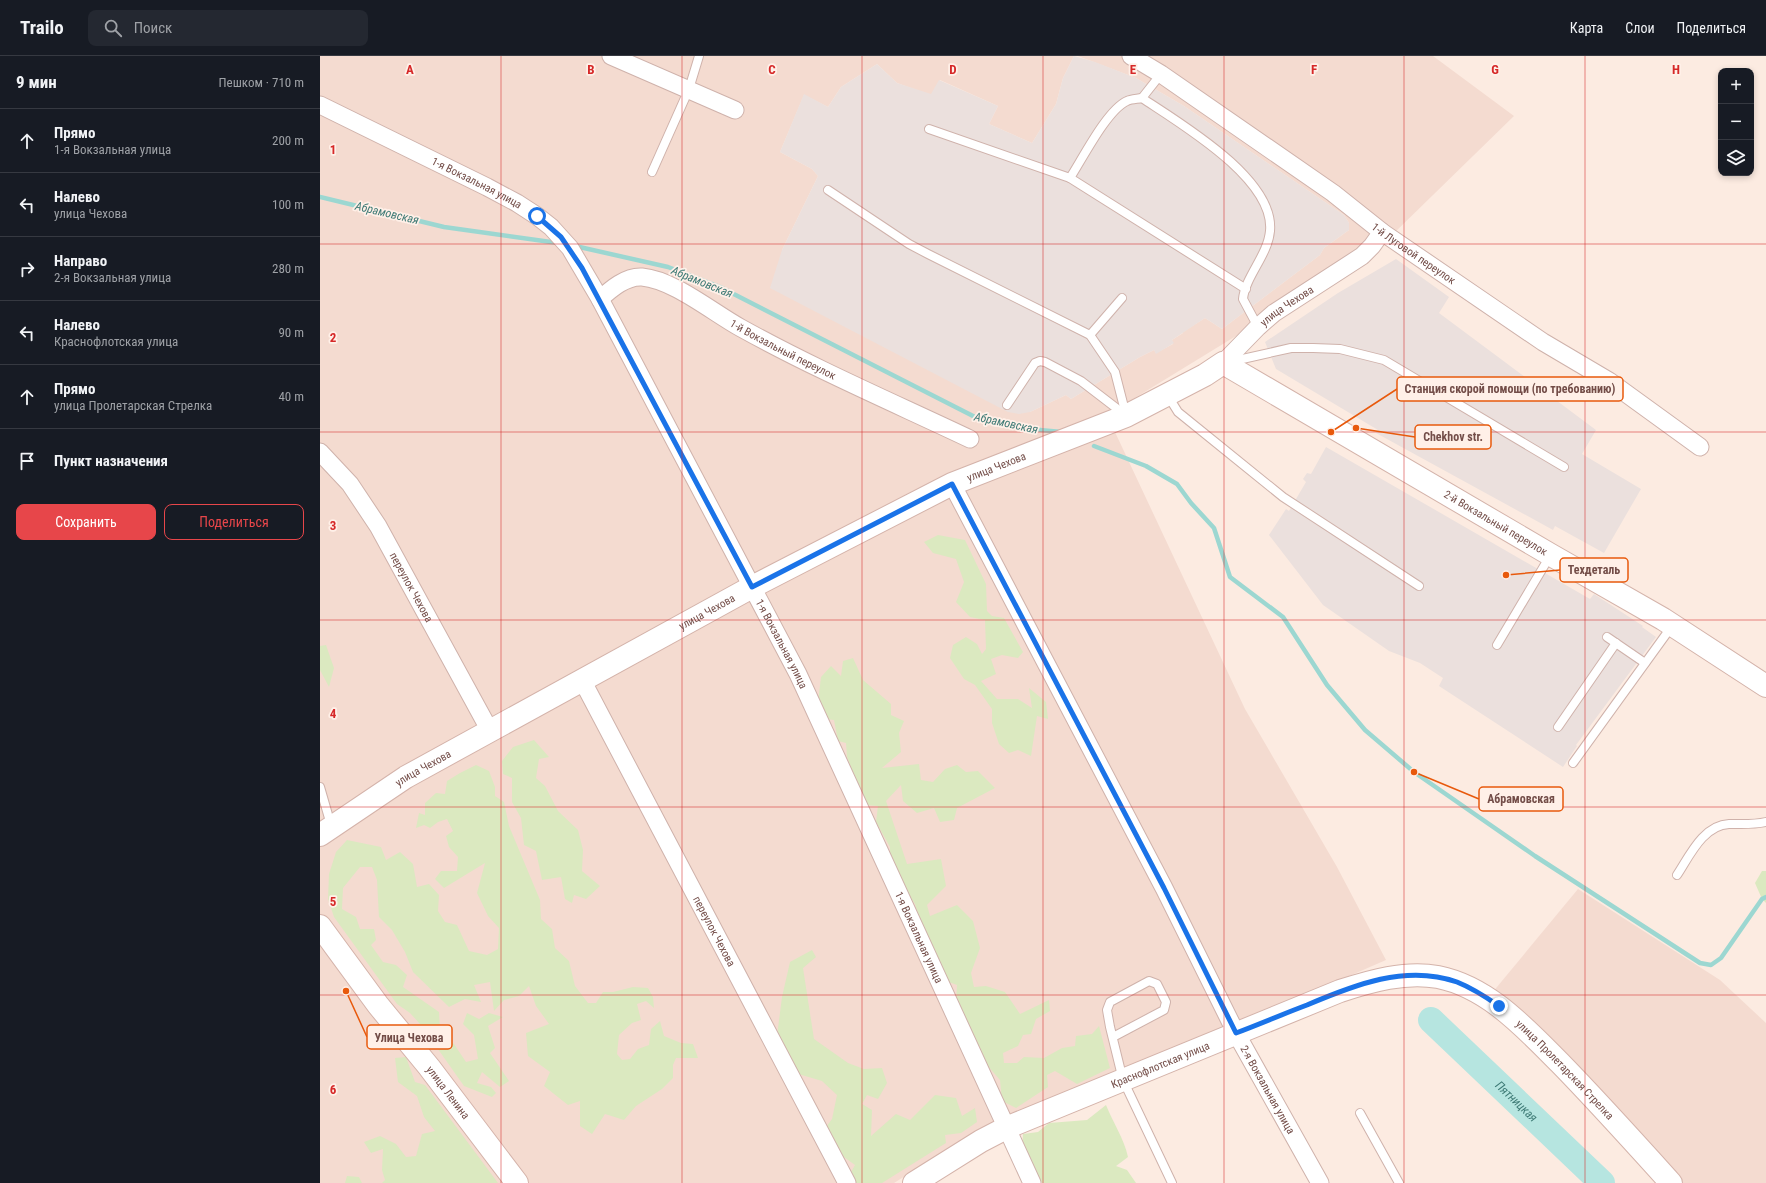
<!DOCTYPE html>
<html lang="ru">
<meta charset="utf-8">
<style>
body{margin:0;font-family:"Roboto Condensed",sans-serif;background:#242831;color:#f1f3f6}
.controls{position:absolute;right:12px;top:12px;display:grid;overflow:hidden;border-radius:8px;box-shadow:0 2px 6px #0003}
.controls button{width:36px;height:36px;display:grid;place-items:center;padding:0;border:0;border-bottom:1px solid #363941;background:#171b24;color:#f1f3f6;font:20px sans-serif}
.stop{position:absolute;width:12px;height:12px;margin:-9px;border:3px solid #1a73e8;border-radius:50%;background:#fff}
.stop.end{background:#1a73e8;border-color:#fff;box-shadow:0 1px 4px #0008}
.list{margin:0;padding:0;list-style:none}
h2{display:flex;justify-content:space-between;align-items:center;height:52px;margin:0;padding:0 16px;font-size:17px}
h2 small{font-size:13px;font-weight:400;color:#9ea1a6}
.list li{display:grid;grid-template-columns:26px 1fr auto;gap:12px;align-items:center;box-sizing:border-box;height:64px;padding:0 16px;border-top:1px solid #363941}
.list b{display:block;font-size:15px;white-space:nowrap}
.list p{margin:0;font-size:13px;white-space:nowrap;color:#9ea1a6}
.list em{font-size:13px;font-style:normal;color:#9ea1a6}
.actions{display:flex;gap:8px;padding:12px 16px}
.actions a{flex:1;padding:9px 0;border:1px solid #e7464a;border-radius:8px;text-align:center;font-size:14px;color:#e7464a}
.actions .main{background:#e7464a;color:#fff}
.icon{flex:none;width:22px;height:22px;fill:none;stroke:currentColor;stroke-width:2;stroke-linecap:round;stroke-linejoin:round}
.map{position:relative;flex:none;width:1446px;height:1127px;overflow:hidden}
header{display:flex;align-items:center;gap:24px;box-sizing:border-box;height:56px;padding:0 20px;background:#171b24;border-bottom:1px solid #363941}
header strong{font-size:19px}
nav{display:flex;gap:22px;margin-inline-start:auto;font-size:14px}
.search{width:280px;height:36px;background:#242831;display:flex;align-items:center;gap:10px;box-sizing:border-box;padding:0 14px;border-radius:8px;color:#9ea1a6;font-size:15px}
main{display:flex}
aside{flex:1;background:#171b24}
.map>svg:first-child{display:block}
</style>
<header>
<strong>Trailo</strong>
<div class="search"><svg class="icon" aria-label="search" viewBox="0 0 24 24"><circle cx="10" cy="10" r="6"/><path d="M15 15l6 6"/></svg>Поиск</div>
<nav><a>Карта</a><a>Слои</a><a>Поделиться</a></nav>
</header>
<main>
<aside>
<h2>9 мин<small>Пешком · 710 m</small></h2>
<ul class="list">
<li><svg class="icon" aria-label="ahead" viewBox="0 0 24 24"><path d="M12 20V5M6 11l6-6 6 6"/></svg><div><b>Прямо</b><p>1-я Вокзальная улица</p></div><em>200 m</em></li>
<li><svg class="icon" aria-label="left" viewBox="0 0 24 24"><path d="M17 20v-9H6M10 6l-5 5 5 5"/></svg><div><b>Налево</b><p>улица Чехова</p></div><em>100 m</em></li>
<li><svg class="icon" aria-label="right" viewBox="0 0 24 24"><path d="M7 20v-9h11M14 6l5 5-5 5"/></svg><div><b>Направо</b><p>2-я Вокзальная улица</p></div><em>280 m</em></li>
<li><svg class="icon" aria-label="left" viewBox="0 0 24 24"><path d="M17 20v-9H6M10 6l-5 5 5 5"/></svg><div><b>Налево</b><p>Краснофлотская улица</p></div><em>90 m</em></li>
<li><svg class="icon" aria-label="ahead" viewBox="0 0 24 24"><path d="M12 20V5M6 11l6-6 6 6"/></svg><div><b>Прямо</b><p>улица Пролетарская Стрелка</p></div><em>40 m</em></li>
<li><svg class="icon" aria-label="arrive" viewBox="0 0 24 24"><path d="M6 21V4h12l-3 4 3 4H6"/></svg><div><b>Пункт назначения</b></div></li>
</ul>
<div class="actions"><a class="main">Сохранить</a><a>Поделиться</a></div>
</aside>
<div class="map">
<svg width="1446" height="1127" viewBox="0 0 1446 1127">
<rect width="100%" height="100%" fill="#fcebe1"/>
<g fill="#f4dbd0">
<path d="M0,0H754L743,22L736,48L712,87L669,68L678,50L620,24L611,39L577,27L557,8L521,31L508,51L484,39L460,96L492,113L498,120L462,194L710,356L746,339L751,343L820,301L834,294L836,297L853,288L852,284L863,277V276L885,262L902,273L1000,199L1004,192L1029,174V167L1024,159L864,50L816,22L758,0H1113L1194,60L1072,179L1043,189L916,280L787,359L925,653L1017,811L1066,904L889,981L655,1076L574,1127H0Z"/>
<path d="M1258,833L1400,924L1446,967V1127H1360L1172,937Z"/>
</g>
<g fill="#ebe0dd">
<path d="M754,0L775,6L816,22L864,50L1024,159L1029,167V174L1004,192L1000,199L902,273L885,262L852,284L854,287L836,298L834,294L820,301L751,343L746,339L710,356L699,358L688,356L450,232L462,194L498,120L492,113L460,96L484,38L508,51L521,31L557,8L577,27L611,38L619,24L678,50L669,68L712,87L736,48L743,22Z"/>
<path d="M1076,203L1129,241L1119,257L1276,374L1262,398L1321,433L1284,497L1235,470L1233,474L1056,377L1058,374L956,313L945,286L1018,237Z"/>
<path d="M1006,391L1270,543L1274,538L1323,570L1322,571L1336,581L1256,689L1257,690L1243,711L1119,630L1123,622L1100,607L1069,595L1003,549L949,479L966,453L969,455L986,426L983,423L987,417L991,418Z"/>
</g>
<g fill="#dbe9c0">
<path d="M618,479L645,484L666,528L667,555L672,560L684,562L703,596L698,602L682,599L671,603L676,618L661,625L677,643H698L712,652L709,632L726,646L728,663L717,660L711,700L698,694L689,697L679,688L672,667V653L655,629L644,623L630,602L633,589L646,581L657,588L662,598L666,593L665,564L650,561L636,546L644,526L636,503L613,497L604,486Z"/>
<path d="M6,589L14,612L9,631L0,614V590Z"/>
<path d="M533,602L543,624L571,648V659L584,665L579,677L581,696L562,712L599,708L601,724L613,726L625,713L637,709L646,716L658,715L675,732L637,752L634,764L620,766L614,752L597,757L583,745L581,729L566,745L587,808L621,803L626,830L607,849L610,860L637,849L653,865L660,892L651,917L654,931L666,930L685,936L700,958L729,944L730,955L716,963L711,978L703,979L698,990L683,997L684,1007H697L704,1001L724,1002L742,992L755,990L756,980L772,978L779,970L790,1012L757,1028L735,1015L727,1019L728,1031L696,1052L682,1045L680,1024L666,1008L636,947L637,929L626,925L601,869L595,848L578,822L570,803V791L556,766L558,750L545,749L527,701L526,687L518,685L514,664L506,663L498,646L501,621L511,610L521,620L523,605Z"/>
<path d="M214,684L229,701L219,703L216,722L225,730L238,755L258,774L263,794L262,815L280,830L266,843L254,839L252,847L245,843L241,821L222,824L216,795L204,789L201,762L192,746V722L183,718L182,705L193,691Z"/>
<path d="M156,709L169,715L175,731V740L184,746L189,770L220,844L221,863L232,873L235,892L249,905L255,930L268,947H276L283,936H293L313,931L328,932L333,941L334,952L326,945L317,948L321,964L312,967L299,979L297,998L302,1004L310,1003L318,993L329,989L331,973L340,965L344,980L361,987L373,988L378,1002H356L353,1009V1022L342,1033L316,1050L304,1064L285,1058L272,1078L260,1070V1045L248,1049L224,1030L230,1016L208,1000L206,977L229,968L216,950L209,930L199,940L184,944L174,955L170,926L154,929L161,946L145,943L129,951L93,916L85,896L72,874L59,861L57,824L52,811H40L23,832L22,853L36,861L40,873H54L56,884L51,889L63,906L76,909L87,919L83,931L119,956L120,975L134,988L146,1006L158,1003L154,979L143,968L147,957L159,963L169,957L183,961L168,970L175,992L170,997L189,1025L180,1031L162,1016L157,1027L171,1031L176,1037L172,1041L144,1030L101,969L90,957L77,948L14,861L8,843L9,818L16,796L27,784L61,791L66,804L80,796L93,808L97,831L109,828L119,839L118,855L125,866L137,869L149,895L167,899L178,893L179,872L168,860L157,837L165,807L124,832L115,823L121,815H137L138,801L129,791L126,780L133,775L127,763L118,766L110,772L104,769L96,772L99,757L105,759V747L116,737L125,738L127,725L140,717Z"/>
<path d="M1442,815H1446V847L1442,843L1435,827Z"/>
<path d="M492,894L496,901L483,912L494,983L528,1007L544,1013L562,1012L567,1027L558,1043L547,1039L542,1048L552,1054L551,1080L576,1058L590,1064L615,1039L636,1042L642,1060L655,1052L657,1066L641,1077L625,1079L626,1087L562,1127H535L530,1118L535,1109L517,1096L506,1071L512,1063L517,1039L502,1025L475,1017L457,980L462,941L470,906Z"/>
<path d="M86,1001L95,1026L105,1029L178,1127H62L65,1124L62,1114L63,1093L51,1097L44,1086L60,1080L76,1088L86,1101L96,1100L102,1078L115,1075L104,1061L97,1040L78,1026L75,1002Z"/>
<path d="M786,1049C793,1067 804,1082 808,1101L796,1110L807,1114L816,1127H722L702,1094L703,1078L718,1076L729,1067L767,1064Z"/>
<path d="M27,1120L39,1121L42,1127H25Z"/>
</g>
<g fill="none" stroke-linecap="round" stroke-linejoin="round">
<g stroke="#9cd7d1" stroke-width="4.5">
<path d="M0,141L124,171L238,187"/>
<path d="M255,190L348,211L400,231L655,361C684,369 712,374 742,376"/>
<path d="M774,390L826,410L857,428L871,447L894,472L910,521L963,561L1007,629L1045,674L1094,716L1215,800L1380,907L1391,909L1401,902L1442,843L1446,841"/>
</g>
<path stroke="#b6e5e0" stroke-width="26" id="s1" d="M1111,964L1282,1127"/>
<g stroke="#cfb2ab" stroke-width="10">
<g id="lane">
<path d="M841,18L822,42C861,68 955,123 950,175C948,199 925,221 923,243L938,271"/>
<path d="M609,73L750,122C763,102 787,54 807,45C811,43 817,43 822,42"/>
<path d="M332,116L369,33L379,0"/>
<path d="M750,122L926,233"/>
<path d="M508,134L589,188L608,198L770,279L795,316L806,359"/>
<path d="M770,279L802,242"/>
<path d="M909,306L971,292H993L1020,293L1064,304L1244,411"/>
<path d="M848,340L858,356L963,441L1099,530"/>
<path d="M687,349L715,307L720,305L725,306L761,325L804,358"/>
<path d="M1287,581L1325,607"/>
<path d="M1177,589L1230,500"/>
<path d="M1238,671L1296,587"/>
<path d="M1253,707L1352,570"/>
<path d="M0,731L11,769"/>
<path d="M1357,819C1369,801 1383,769 1409,768C1422,768 1433,769 1446,766"/>
<path d="M793,981L844,954L846,946L837,928L829,925L790,946L787,954L790,971L803,1024L852,1127"/>
<path d="M1040,1057L1079,1127"/>
</g>
</g>
<g stroke="#cfb2ab" stroke-width="19">
<g id="street">
<path d="M291,0L415,54"/>
<path id="s2" d="M811,0L841,18L1013,137L1062,176L1223,286L1289,325L1380,391"/>
<path id="s3" d="M0,49L167,131L197,147L217,160L231,171L250,192L280,243L478,618L712,1127"/>
<path id="s4" d="M280,243C291,233 306,220 322,221C354,224 392,256 421,272C495,313 574,347 650,383"/>
<path id="s5" d="M903,307L938,271L954,257L1042,200L1052,190L1062,176"/>
<path id="s6" d="M0,396L30,428L58,470L170,675"/>
<path id="s7" d="M632,428L844,832L916,977L1000,1127"/>
<path id="s8" d="M262,624L527,1127"/>
</g>
</g>
<g stroke="#d4b3aa" stroke-width="24">
<g id="secondary">
<path id="s9" d="M0,779L86,721L432,531L632,428L806,360L885,319L903,307L1231,499L1343,563L1446,630"/>
<path id="s10" d="M0,870L58,949L109,1011L197,1127"/>
<path id="s11" d="M594,1127L661,1085L686,1072L1020,935C1051,925 1085,915 1118,921C1168,931 1205,972 1240,1007C1278,1046 1314,1086 1351,1127"/>
</g>
</g>
<use href="#lane" stroke="#fff" stroke-width="8"/>
<use href="#street" stroke="#fff" stroke-width="17"/>
<use href="#secondary" stroke="#fff" stroke-width="22"/>
</g>
<g fill="none" stroke-linecap="round" stroke-linejoin="round">
<path stroke="#1a73e8" stroke-width="5" d="M217,160L241,181L262,212L432,531L632,428L844,832L916,977C940,968 963,958 987,949C1034,929 1086,908 1137,926C1152,932 1166,941 1179,950"/>
</g>
<path fill="none" stroke="#d62828" stroke-width="1" stroke-opacity="0.55" d="M181,0V1127M362,0V1127M542,0V1127M723,0V1127M904,0V1127M1084,0V1127M1265,0V1127M0,188H1446M0,376H1446M0,564H1446M0,751H1446M0,939H1446"/>
<g text-anchor="middle" stroke-width="3.5" stroke-linejoin="round" paint-order="stroke">
<g font-size="11" fill="#734d48" stroke="#fff0e8">
<text dy="4" stroke="none"><textPath href="#s3" startOffset="175">1-я Вокзальная улица</textPath></text>
<text dy="4" stroke="none"><textPath href="#s2" startOffset="345">1-й Луговой переулок</textPath></text>
<text dy="4" stroke="none"><textPath href="#s5" startOffset="86">улица Чехова</textPath></text>
<text dy="4" stroke="none"><textPath href="#s4" startOffset="208">1-й Вокзальный переулок</textPath></text>
<text dy="4" stroke="none"><textPath href="#s9" startOffset="771">улица Чехова</textPath></text>
<text dy="4" stroke="none"><textPath href="#s9" startOffset="1337">2-й Вокзальный переулок</textPath></text>
<text dy="4" stroke="none"><textPath href="#s6" startOffset="164">переулок Чехова</textPath></text>
<text dy="4" stroke="none"><textPath href="#s9" startOffset="447">улица Чехова</textPath></text>
<text dy="4" stroke="none"><textPath href="#s3" startOffset="739">1-я Вокзальная улица</textPath></text>
<text dy="4" stroke="none"><textPath href="#s9" startOffset="123">улица Чехова</textPath></text>
<text dy="4" stroke="none"><textPath href="#s8" startOffset="284">переулок Чехова</textPath></text>
<text dy="4" stroke="none"><textPath href="#s3" startOffset="1063">1-я Вокзальная улица</textPath></text>
<text dy="4" stroke="none"><textPath href="#s11" startOffset="274">Краснофлотская улица</textPath></text>
<text dy="4" stroke="none"><textPath href="#s11" startOffset="728">улица Пролетарская Стрелка</textPath></text>
<text dy="4" stroke="none"><textPath href="#s7" startOffset="683">2-я Вокзальная улица</textPath></text>
<text dy="4" stroke="none"><textPath href="#s10" startOffset="210">улица Ленина</textPath></text>
</g>
<g font-size="12" font-style="italic" fill="#3c7974" stroke="#fff0e8">
<text transform="translate(67 157) rotate(13)" y="4">Абрамовская</text>
<text transform="translate(382 226) rotate(22)" y="4">Абрамовская</text>
<text transform="translate(686 367) rotate(12)" y="4">Абрамовская</text>
<text dy="4" stroke="none"><textPath href="#s1" startOffset="118">Пятницкая</textPath></text>
</g>
</g>
<g font-size="13" text-anchor="middle" font-weight="bold" fill="#d62828" stroke="#fff0e8" stroke-width="3.5" stroke-linejoin="round" paint-order="stroke">
<text x="90" y="18">A</text>
<text x="271" y="18">B</text>
<text x="452" y="18">C</text>
<text x="633" y="18">D</text>
<text x="813" y="18">E</text>
<text x="994" y="18">F</text>
<text x="1175" y="18">G</text>
<text x="1356" y="18">H</text>
<text x="13" y="98">1</text>
<text x="13" y="286">2</text>
<text x="13" y="474">3</text>
<text x="13" y="662">4</text>
<text x="13" y="850">5</text>
<text x="13" y="1038">6</text>
</g>
<path fill="none" stroke="#e8590c" stroke-width="1.5" d="M1011 376L1077 333M1036 372L1095 381M1186 519L1240 514M1094 716L1159 743M26 935L47 981"/>
<g fill="#e8590c" stroke="#fff0e8" stroke-width="1.5">
<circle cx="1011" cy="376" r="4"/>
<circle cx="1036" cy="372" r="4"/>
<circle cx="1186" cy="519" r="4"/>
<circle cx="1094" cy="716" r="4"/>
<circle cx="26" cy="935" r="4"/>
</g>
<g fill="#fff0e8" stroke="#e8590c" stroke-width="1.5">
<rect x="1077" y="321" width="226" height="24" rx="4"/>
<rect x="1095" y="369" width="76" height="24" rx="4"/>
<rect x="1240" y="502" width="68" height="24" rx="4"/>
<rect x="1159" y="731" width="84" height="24" rx="4"/>
<rect x="47" y="969" width="85" height="24" rx="4"/>
</g>
<g font-size="12" text-anchor="middle" font-weight="bold" fill="#734d48">
<text x="1190" y="337">Станция скорой помощи (по требованию)</text>
<text x="1133" y="385">Chekhov str.</text>
<text x="1274" y="518">Техдеталь</text>
<text x="1201" y="747">Абрамовская</text>
<text x="89" y="986">Улица Чехова</text>
</g>
</svg>
<div class="controls">
<button>+</button>
<button>−</button>
<button><svg class="icon" aria-label="layers" viewBox="0 0 24 24"><path d="M12 4l9 5-9 5-9-5zM3 14l9 5 9-5"/></svg></button>
</div>
<div class="stop" style="left:217px;top:160px"></div>
<div class="stop end" style="left:1179px;top:950px"></div>
</div>
</main>
